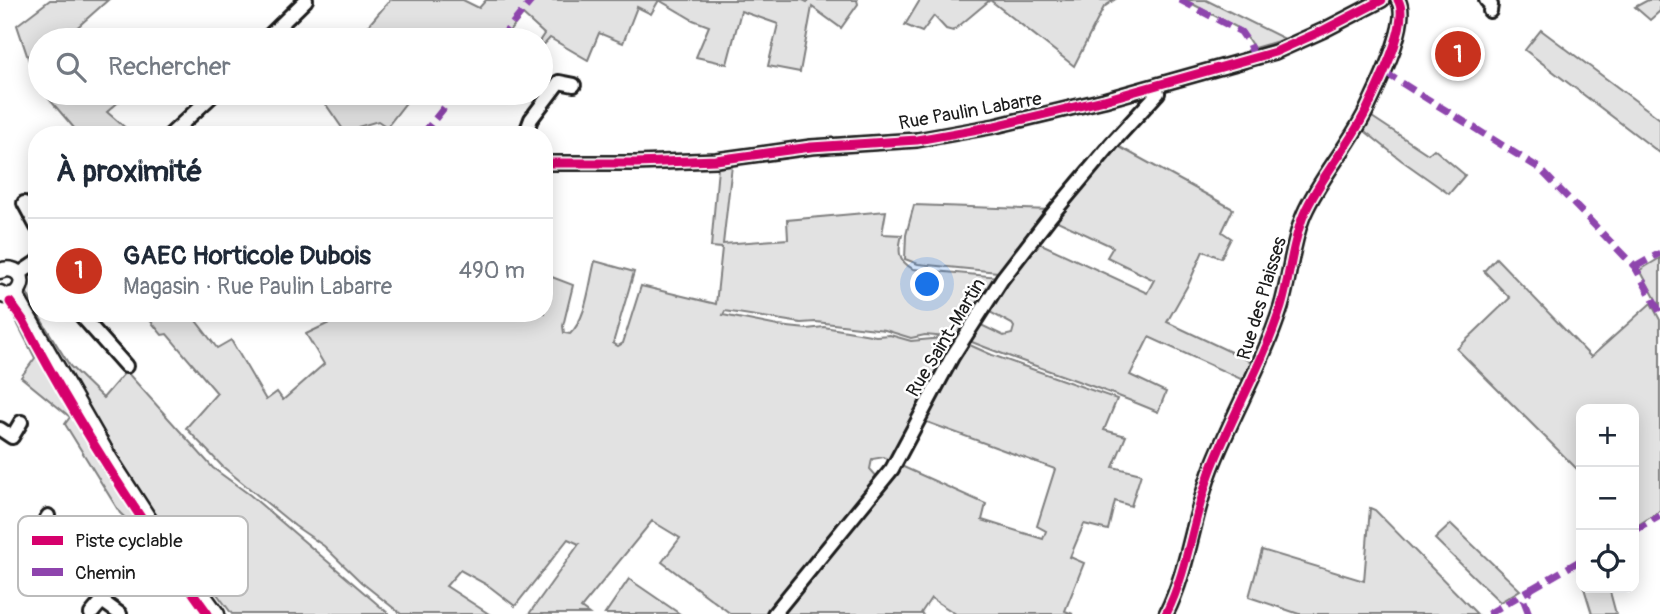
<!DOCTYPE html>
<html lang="fr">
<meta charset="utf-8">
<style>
body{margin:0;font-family:Pangolin,sans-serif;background:#f6f6f7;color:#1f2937}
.controls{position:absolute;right:21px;bottom:21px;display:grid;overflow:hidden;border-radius:14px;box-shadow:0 4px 18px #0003}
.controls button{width:63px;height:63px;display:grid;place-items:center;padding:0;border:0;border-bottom:2px solid #e0e1e3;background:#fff;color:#1f2937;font:35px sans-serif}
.you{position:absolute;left:928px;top:285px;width:24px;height:24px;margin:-18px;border:5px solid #fff;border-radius:50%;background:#1a73e8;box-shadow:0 0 0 10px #1a73e833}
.badge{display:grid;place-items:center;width:46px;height:46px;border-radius:50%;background:#c8321e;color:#fff;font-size:23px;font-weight:700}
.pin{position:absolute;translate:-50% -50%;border:4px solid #fff;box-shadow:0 2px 7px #0006}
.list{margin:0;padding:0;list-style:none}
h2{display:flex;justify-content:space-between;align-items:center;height:91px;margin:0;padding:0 28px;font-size:30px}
h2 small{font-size:23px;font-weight:400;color:#747a83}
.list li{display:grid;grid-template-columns:46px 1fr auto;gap:21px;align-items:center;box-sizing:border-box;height:105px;padding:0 28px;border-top:2px solid #e0e1e3}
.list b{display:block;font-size:26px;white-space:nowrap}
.list p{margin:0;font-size:23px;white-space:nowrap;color:#747a83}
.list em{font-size:23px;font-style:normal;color:#747a83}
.icon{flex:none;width:38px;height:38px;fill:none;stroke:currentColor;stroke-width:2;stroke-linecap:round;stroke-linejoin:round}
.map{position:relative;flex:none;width:1660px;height:614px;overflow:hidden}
.search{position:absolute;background:#fff;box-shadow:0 4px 18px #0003;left:28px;top:28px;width:525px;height:77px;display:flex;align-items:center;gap:18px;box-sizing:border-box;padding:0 24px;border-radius:38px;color:#747a83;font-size:26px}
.panel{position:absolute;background:#fff;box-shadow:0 4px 18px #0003;left:28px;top:126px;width:525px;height:196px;border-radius:28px}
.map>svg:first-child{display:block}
</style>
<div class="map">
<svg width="1660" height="614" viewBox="0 0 1660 614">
<rect width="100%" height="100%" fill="#fff"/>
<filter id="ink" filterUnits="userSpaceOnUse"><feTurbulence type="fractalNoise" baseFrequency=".0143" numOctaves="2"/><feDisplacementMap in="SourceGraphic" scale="14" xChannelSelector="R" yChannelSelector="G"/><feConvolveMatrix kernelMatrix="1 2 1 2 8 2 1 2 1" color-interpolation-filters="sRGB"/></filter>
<g filter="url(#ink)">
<g fill="#e2e2e2" stroke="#7f7f7f" stroke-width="2">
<path d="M50,0H108L63,40H40V60L35,66L40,73V89L37,85L17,25Z"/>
<path d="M390,0H463L479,8L486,0H659L651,14L637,7L623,43L599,33L588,60L550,38L541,48L540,40L544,34L523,15L502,40H428L419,33L413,40H356Z"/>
<path d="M659,0H803L807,2L809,0H857L858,4L841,28L812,7L800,72L768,66L778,24L741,11L727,64L696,57L709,26L693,20Z"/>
<path d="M920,0H990L953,31L946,29L934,16L922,32L905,25Z"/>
<path d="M990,0H1114L1104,7L1074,66Z"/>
<path d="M1185,0H1206L1285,39L1254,48L1242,30Z"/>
<path d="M1648,0H1660V11L1650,20L1635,7Z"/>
<path d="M1541,30L1660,119V153L1525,50Z"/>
<path d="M44,93H129L107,112L128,130L123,135H80Z"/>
<path d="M318,93H408L411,96L387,127L378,121L358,127L359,135H347Z"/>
<path d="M1369,115L1428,154L1434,149L1465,175L1449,194L1401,160L1361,128Z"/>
<path d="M1116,145L1233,209L1222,232L1231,238L1221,258L1203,251L1189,283L1167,322L1252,362L1245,381L1149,337L1130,375L1166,392L1158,412C1096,385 1030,366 967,340L977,323L1004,336L1012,334L1014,327L1012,324L986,310L1035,241L1147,293L1154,280L1107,257L1113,247L1053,219Z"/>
<path d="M732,165L723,244L788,239L787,220L886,211L882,234L902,235C898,250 897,260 913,269L1000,277L958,338L925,335L911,338L885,330L816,322L801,323L725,311L723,315L778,326L807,329L824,327L876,336L890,335L911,341L943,338L956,342L892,462L884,457L872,459L870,469L879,479L769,614H731L662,562L680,538L652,521L581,608L589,614H529L579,544L568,539L515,606L489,586L460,570L446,586L489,614H401L361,582L324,546L295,526L222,466L186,428L217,393L167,334L162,335L144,313H190L217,348L231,340L266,400L277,392L283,400L324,364L306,334L350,313H544V274L573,285L563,326L564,333L570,334C587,318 589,284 595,261L634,272L613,343L618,346L623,343L641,286L716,304L722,248L711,247L718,168Z"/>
<path d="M914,205L1051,210L1003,272H998L918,264L905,259L906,235Z"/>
<path d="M1496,258L1591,357L1651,303L1660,320V511L1635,527L1634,409H1581V473L1457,349L1510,298L1484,271Z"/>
<path d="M1660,258V307L1640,270Z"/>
<path d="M27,293L37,313L70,366L103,398L126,371L213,468L250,495L389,614H232L191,559L154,525H133L120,513L65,424L70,417L21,377L35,358L9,307Z"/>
<path d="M963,342L992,355L1117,399L1104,430L1126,436L1113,467L1141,474L1131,506L1115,501L1108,530L1084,524L1070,557L1084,563L1065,611L1073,614H956L931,598L921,613L922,614H781L899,465L986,504L982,520L1043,539L1046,531L1037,526L1055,469L924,421Z"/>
<path d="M1370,508L1375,510L1477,614H1299L1249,597L1262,550L1364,581Z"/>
<path d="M1451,524L1520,590L1500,602L1435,539Z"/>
<path d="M629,579L680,614H605Z"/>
<path d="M1584,588H1609L1616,614H1592Z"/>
</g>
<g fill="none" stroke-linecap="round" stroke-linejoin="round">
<g stroke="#1c1c1c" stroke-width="18">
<g id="minor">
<path d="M1486,0L1491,5L1490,11"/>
<path d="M265,40L306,0"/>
<path d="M170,135L215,93"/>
<path d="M525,135L531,119L559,82L574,85"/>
<path d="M544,163H636L716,160L811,147L917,140L995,126L1104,100L1275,52L1324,30L1382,0"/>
<path d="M24,203L37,227"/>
<path d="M19,274L37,262"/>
<path d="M79,313L126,366"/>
<path d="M0,429L12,437L21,422"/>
<path d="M48,516L45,521L71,550L104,595L102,601L91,614"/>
<path d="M102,601L120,614"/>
<path d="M774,614L892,469L952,357L1002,279L1049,218L1112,143L1158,93L1156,86"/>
<path d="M1166,614C1190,566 1193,512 1214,462C1235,410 1264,361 1281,307C1290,277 1292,242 1304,214C1321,175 1352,143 1369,105C1379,83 1411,21 1398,0"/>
</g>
</g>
<g stroke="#1c1c1c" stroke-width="19">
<g id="major">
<path d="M0,271C18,264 29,281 15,294L5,296L0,293"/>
<path d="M15,294L110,459L154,527L217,614"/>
</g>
</g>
<use href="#minor" stroke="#fff" stroke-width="12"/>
<use href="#major" stroke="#fff" stroke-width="14"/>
<g stroke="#8e44ad" stroke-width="7" stroke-dasharray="14 7" stroke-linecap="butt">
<path d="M1180,0L1241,32L1248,42L1255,58"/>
<path d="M499,40L532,0"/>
<path d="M1384,72L1539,168L1635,267L1660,312"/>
<path d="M422,135L456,93"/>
<path d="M1635,267L1660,253"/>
<path d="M1634,531L1660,516"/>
<path d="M1531,589L1581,560"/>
<path d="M1488,614L1531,589L1524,601L1529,614"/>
</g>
<g stroke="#fff" stroke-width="13">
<g id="cycleway">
<path d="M544,163H636L716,160L811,147L917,140L995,126L1104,100L1275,52L1324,30L1382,0"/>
<path d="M10,302L23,320C77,423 140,520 208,614"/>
<path d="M1166,614C1190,566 1193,512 1214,462C1235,410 1264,361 1281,307C1290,277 1292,242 1304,214C1321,175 1352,143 1369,105C1379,83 1411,21 1398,0"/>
</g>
</g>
<use href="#cycleway" stroke="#d6006c" stroke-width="9"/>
</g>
</g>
<g text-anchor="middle" stroke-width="5" stroke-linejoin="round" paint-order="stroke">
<g font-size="19" fill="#1c1c1c" stroke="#fff">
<text transform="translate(970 110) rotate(-10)" y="7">Rue Paulin Labarre</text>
<text transform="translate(1261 298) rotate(-73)" y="7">Rue des Plaisses</text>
<text transform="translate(945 337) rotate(-59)" y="7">Rue Saint-Martin</text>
</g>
</g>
<rect x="18" y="516" width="230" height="80" rx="10" fill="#fff" stroke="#bbb" stroke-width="2"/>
<rect x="32" y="536" width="31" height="9" fill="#d6006c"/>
<rect x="32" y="568" width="31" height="8" fill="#8e44ad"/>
<g font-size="19" fill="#1c1c1c">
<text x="75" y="547">Piste cyclable</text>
<text x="75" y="579">Chemin</text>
</g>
</svg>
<div class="controls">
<button>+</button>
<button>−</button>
<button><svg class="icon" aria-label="locate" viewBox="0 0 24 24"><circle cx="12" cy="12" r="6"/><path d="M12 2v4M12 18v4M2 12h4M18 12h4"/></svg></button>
</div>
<div class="you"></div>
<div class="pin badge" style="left:1458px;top:54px">1</div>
<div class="search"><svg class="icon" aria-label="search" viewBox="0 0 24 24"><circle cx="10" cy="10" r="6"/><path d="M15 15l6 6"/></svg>Rechercher</div>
<section class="panel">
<h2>À proximité<small></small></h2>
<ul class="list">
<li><span class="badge">1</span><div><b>GAEC Horticole Dubois</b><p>Magasin · Rue Paulin Labarre</p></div><em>490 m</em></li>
</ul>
</section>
</div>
